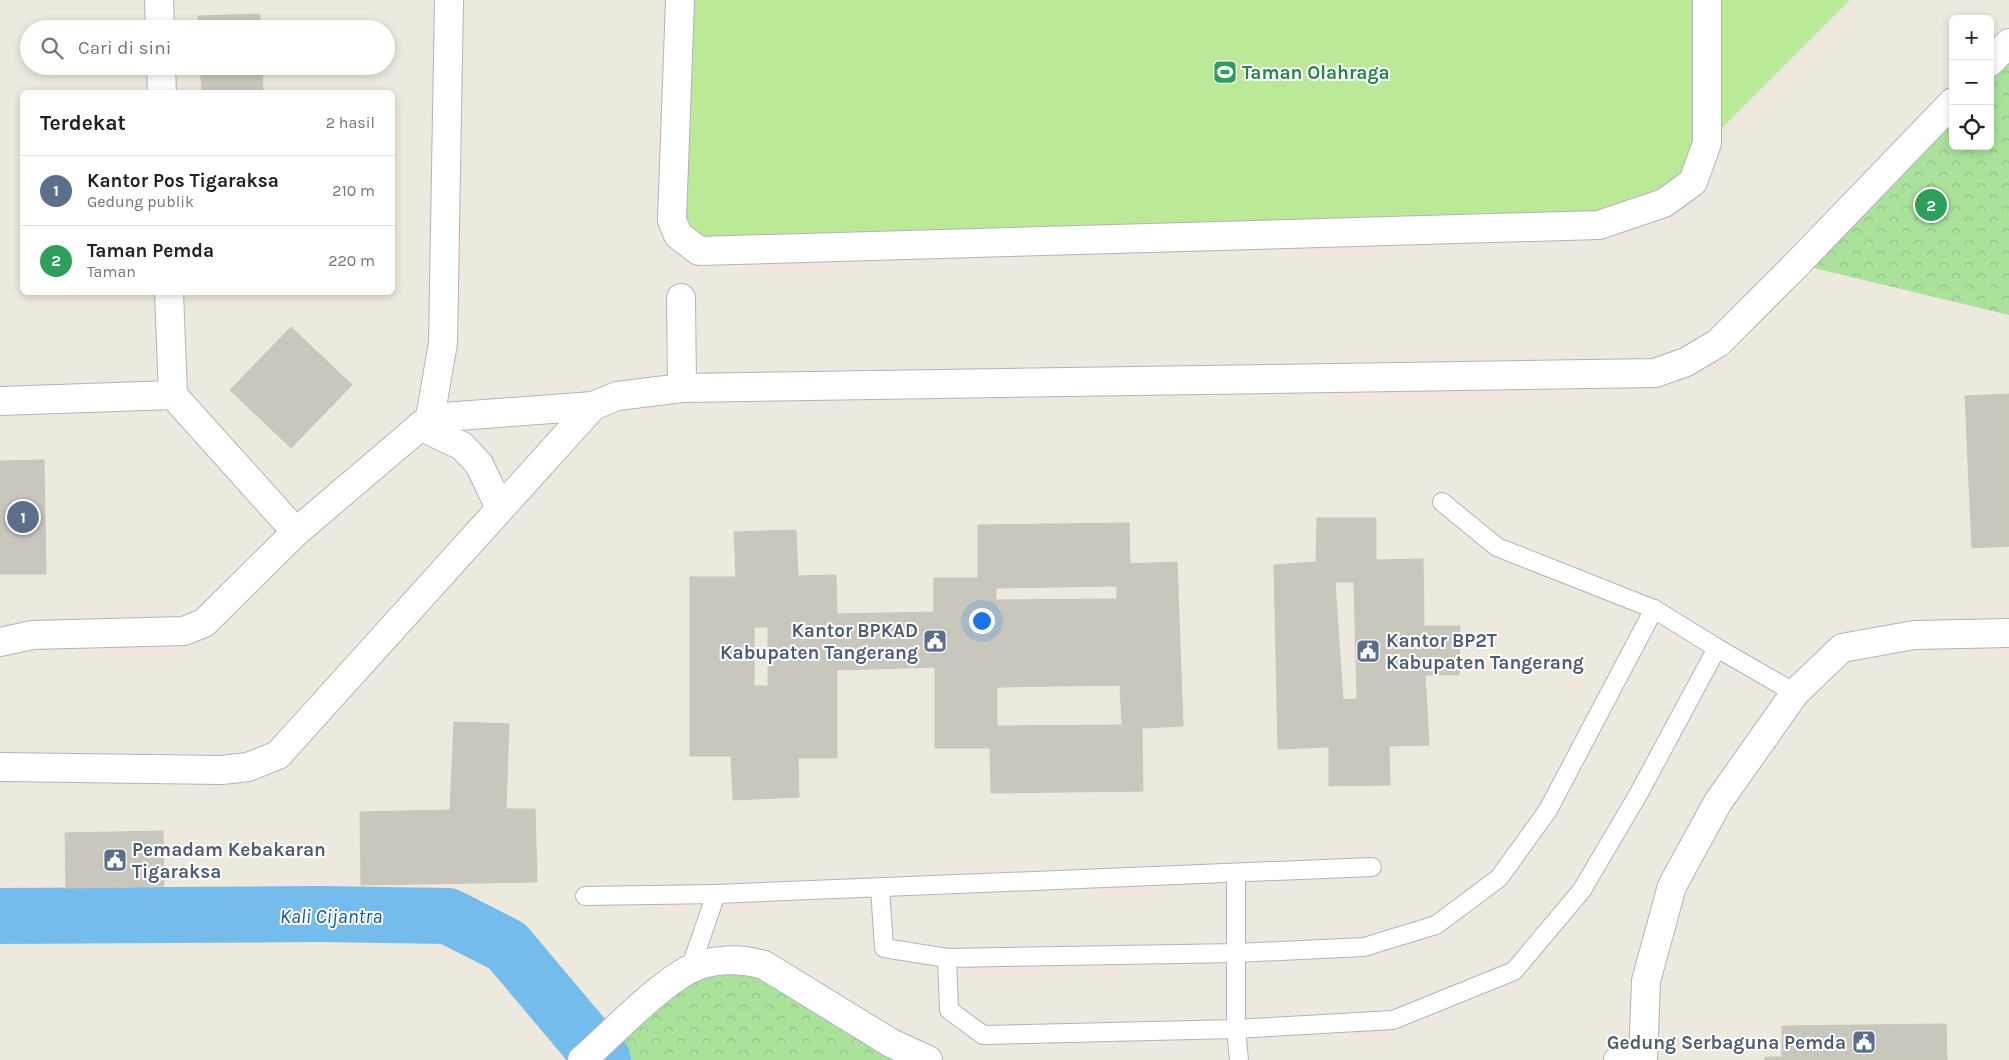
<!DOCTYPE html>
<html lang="id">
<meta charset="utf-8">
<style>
body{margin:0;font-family:Karla,sans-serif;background:#f6f6f6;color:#202124}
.controls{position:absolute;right:15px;top:15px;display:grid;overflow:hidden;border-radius:8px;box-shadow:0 2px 8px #0003}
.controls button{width:45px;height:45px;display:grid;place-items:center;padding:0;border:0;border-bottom:1px solid #e0e0e0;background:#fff;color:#202124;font:25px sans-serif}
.you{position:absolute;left:981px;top:620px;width:18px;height:18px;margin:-12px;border:4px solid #fff;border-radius:50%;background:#1a73e8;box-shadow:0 0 0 8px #1a73e833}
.badge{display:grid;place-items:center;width:32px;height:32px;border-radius:50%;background:#2563eb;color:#fff;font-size:16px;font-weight:700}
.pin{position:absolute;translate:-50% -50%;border:2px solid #fff;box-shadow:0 1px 5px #0006}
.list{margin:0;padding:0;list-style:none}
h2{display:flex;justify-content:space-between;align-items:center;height:65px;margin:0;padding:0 20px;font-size:21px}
h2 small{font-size:16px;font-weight:400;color:#757577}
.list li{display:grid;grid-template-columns:32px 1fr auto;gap:15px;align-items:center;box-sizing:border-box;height:70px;padding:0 20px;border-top:1px solid #e0e0e0}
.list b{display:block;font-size:19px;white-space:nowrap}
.list p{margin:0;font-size:16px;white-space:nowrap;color:#757577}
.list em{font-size:16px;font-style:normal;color:#757577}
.icon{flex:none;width:28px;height:28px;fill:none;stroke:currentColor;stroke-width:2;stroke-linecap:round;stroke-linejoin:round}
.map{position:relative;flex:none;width:2009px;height:1060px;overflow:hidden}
.search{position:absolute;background:#fff;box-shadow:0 2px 8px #0003;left:20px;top:20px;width:375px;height:55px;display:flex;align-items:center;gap:12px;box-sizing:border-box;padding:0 18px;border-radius:28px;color:#757577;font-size:19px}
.panel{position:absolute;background:#fff;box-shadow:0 2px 8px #0003;left:20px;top:90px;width:375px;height:205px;border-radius:8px}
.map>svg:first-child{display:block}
</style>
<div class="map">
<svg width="2009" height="1060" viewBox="0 0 2009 1060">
<defs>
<pattern id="forest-crowns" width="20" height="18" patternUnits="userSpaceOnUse" patternTransform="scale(1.25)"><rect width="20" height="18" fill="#aae29c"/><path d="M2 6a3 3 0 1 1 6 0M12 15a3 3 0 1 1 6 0" fill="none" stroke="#92c287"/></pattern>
</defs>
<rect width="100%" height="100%" fill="#ede9de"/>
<g fill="url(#forest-crowns)">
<path d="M2009,43V315L1797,264L1953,102V146H1990V62Z"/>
<path d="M730,959L928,1060H588L664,987Z"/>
</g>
<path fill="#bce998" d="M671,0H1850L1707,143L1693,182L1599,225L716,251L672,220Z"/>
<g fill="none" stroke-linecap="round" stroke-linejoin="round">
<path stroke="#74bcec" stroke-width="56" d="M0,916L319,914L448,916L507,946L603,1060"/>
</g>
<g fill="#c9c7bd" stroke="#c9c5b8" fill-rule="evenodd">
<path d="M260,14V29H199L198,16Z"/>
<path d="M200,66H262L263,92H202Z"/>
<path d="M291,327L352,385L291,448L230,390Z"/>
<path d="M2009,394V546L1972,548L1965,396Z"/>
<path d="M44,460L46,574H0V461Z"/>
<path d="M1317,518H1376V560L1423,559L1424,626H1460L1459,675H1425L1429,745L1389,746L1390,785L1329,786V747L1278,749L1274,565L1316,562ZM1335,582H1354L1357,699L1343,700Z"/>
<path d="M1129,523L1130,564L1177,562L1183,726L1142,728L1143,791L991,793L990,748H935V667L837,670V758H798L799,797L733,800L731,756H690V577H736L734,532L796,530L798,576L836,575L837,614L934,612V578H978V525ZM1117,586V599L996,600V588ZM754,627H768V686H754ZM1120,685L1122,725L997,726V687Z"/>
<path d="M454,722L509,724L506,809H535L537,882L361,885L360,812L450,810Z"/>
<path d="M163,831L164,886L66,888L65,833Z"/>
<path d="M1946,1024L1947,1060H1765V1057H1782V1026Z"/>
</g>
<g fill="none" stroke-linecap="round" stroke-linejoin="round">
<g stroke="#b2b2bf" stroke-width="20">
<g id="lane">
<path d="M1717,648L1795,693"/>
<path d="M1236,874V1029L1239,1060"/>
<path d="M880,888L884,948L947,958L1237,953L1364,947L1436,925L1499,878L1548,810L1654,609L1497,547L1442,502"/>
<path d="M585,896L716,894"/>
<path d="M947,958L949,1010L983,1035L1236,1029L1393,1020L1514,971L1582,890L1639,793L1717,648L1654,609"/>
<path d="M690,969L716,894L1372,867"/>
</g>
</g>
<g stroke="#b2b2bf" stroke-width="30">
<g id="street">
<path d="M159,0L160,29"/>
<path d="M680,0L672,220L678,235L699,251L1599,225L1664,203L1693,182L1707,143V0"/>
<path d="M1990,62L2009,43"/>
<path d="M161,66L162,92"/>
<path d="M681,298L682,388"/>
<path d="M173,395L296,532"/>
<path d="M0,401L173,395L169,292"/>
<path d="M430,418L443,343L449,0"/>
<path d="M420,426L462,446L479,464L500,508"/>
<path d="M0,642L32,635L184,631L204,623L296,532L430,418L593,406L617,396L682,388L1655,373L1686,362L1718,343L1797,264L1953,102"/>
<path d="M0,767L222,770L248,767L278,755L593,406"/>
<path d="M582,1060C613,1033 654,989 688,970C711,958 740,958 764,965L891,1043L928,1060"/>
<path d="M1618,1060L1642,1051"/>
<path d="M1643,1060L1646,981L1672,886L1718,802L1795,693L1842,648L1914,635L2009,633"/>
</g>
</g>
<use href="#lane" stroke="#fff" stroke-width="18"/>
<use href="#street" stroke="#fff" stroke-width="28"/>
</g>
<defs>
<g id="stadium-square" transform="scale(1.25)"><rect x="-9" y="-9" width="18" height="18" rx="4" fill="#2e9e5b" stroke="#fff"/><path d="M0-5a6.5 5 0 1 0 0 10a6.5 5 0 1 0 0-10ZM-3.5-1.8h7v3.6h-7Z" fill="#fff"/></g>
<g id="civic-square" transform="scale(1.25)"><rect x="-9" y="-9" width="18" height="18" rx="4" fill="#5c6f8a" stroke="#fff"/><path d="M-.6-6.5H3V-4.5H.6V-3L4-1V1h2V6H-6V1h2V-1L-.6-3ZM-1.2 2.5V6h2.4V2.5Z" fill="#fff"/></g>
</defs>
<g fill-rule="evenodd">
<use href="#stadium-square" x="1225" y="72"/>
<use href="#civic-square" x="935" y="641"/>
<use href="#civic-square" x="1368" y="651"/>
<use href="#civic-square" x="115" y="860"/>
<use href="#civic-square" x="1864" y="1042"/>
</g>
<g text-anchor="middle" stroke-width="4" stroke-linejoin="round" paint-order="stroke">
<g font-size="19" font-weight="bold" fill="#27864d" stroke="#fff" text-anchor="start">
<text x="1242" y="79">Taman Olahraga</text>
</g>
<g font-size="19" font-weight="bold" fill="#4e5e75" stroke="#fff" text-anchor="end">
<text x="918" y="637">Kantor BPKAD<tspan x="918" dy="22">Kabupaten Tangerang</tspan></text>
<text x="1386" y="647" text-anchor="start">Kantor BP2T<tspan x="1386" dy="22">Kabupaten Tangerang</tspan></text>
<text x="132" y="856" text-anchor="start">Pemadam Kebakaran<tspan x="132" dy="22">Tigaraksa</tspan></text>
<text x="1846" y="1049">Gedung Serbaguna Pemda</text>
</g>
<g font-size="20" font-style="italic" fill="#10589b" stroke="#fff">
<text x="331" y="923">Kali Cijantra</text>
</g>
</g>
</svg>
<div class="controls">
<button>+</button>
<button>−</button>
<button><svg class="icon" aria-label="locate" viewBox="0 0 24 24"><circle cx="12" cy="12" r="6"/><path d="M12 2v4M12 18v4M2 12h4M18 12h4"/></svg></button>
</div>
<div class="you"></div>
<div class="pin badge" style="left:23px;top:517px;background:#5c6f8a">1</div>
<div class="pin badge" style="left:1931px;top:205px;background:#2e9e5b">2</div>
<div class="search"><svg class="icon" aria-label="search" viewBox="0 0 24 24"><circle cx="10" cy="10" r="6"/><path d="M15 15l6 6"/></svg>Cari di sini</div>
<section class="panel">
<h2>Terdekat<small>2 hasil</small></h2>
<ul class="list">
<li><span class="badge" style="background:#5c6f8a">1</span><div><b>Kantor Pos Tigaraksa</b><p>Gedung publik</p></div><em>210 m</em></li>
<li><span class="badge" style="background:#2e9e5b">2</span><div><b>Taman Pemda</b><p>Taman</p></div><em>220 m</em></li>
</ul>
</section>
</div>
